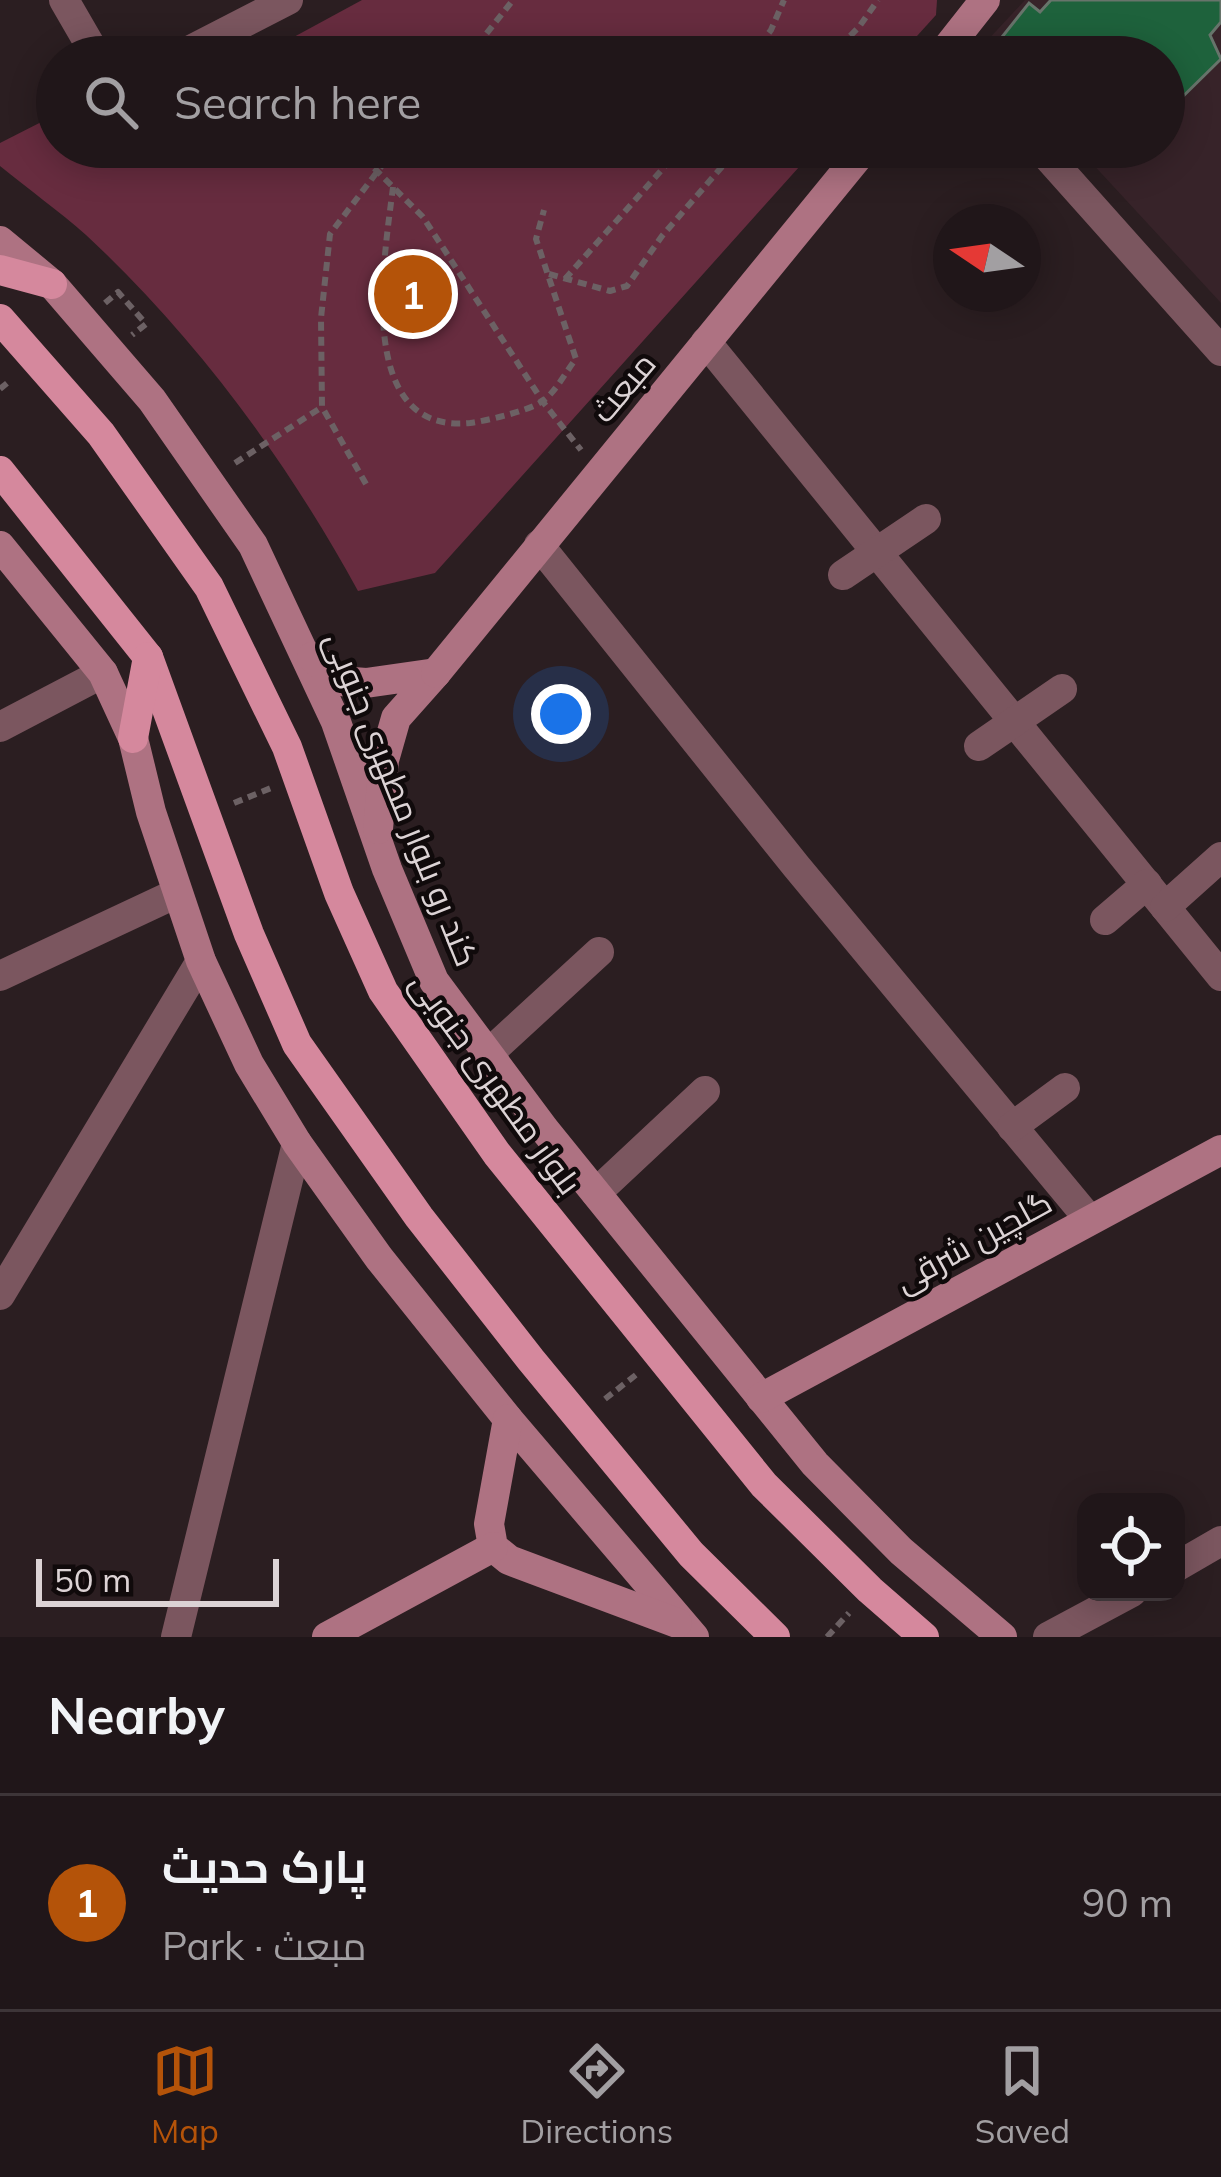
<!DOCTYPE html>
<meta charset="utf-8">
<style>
body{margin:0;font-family:Mulish,Cairo,sans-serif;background:#2d2326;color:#f1f3f6}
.controls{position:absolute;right:36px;bottom:36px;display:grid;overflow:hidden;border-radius:24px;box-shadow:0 6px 30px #0003}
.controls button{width:108px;height:108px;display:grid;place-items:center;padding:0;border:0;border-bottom:3px solid #3d3538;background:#201619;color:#f1f3f6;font:60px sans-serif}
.compass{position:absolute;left:933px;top:204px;width:108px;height:108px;border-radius:50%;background:#201619;box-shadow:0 6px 30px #0003;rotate:283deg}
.scale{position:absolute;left:36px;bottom:30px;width:243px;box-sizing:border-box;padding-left:12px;border:6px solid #dcd3d5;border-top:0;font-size:33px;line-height:42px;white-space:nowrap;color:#dcd3d5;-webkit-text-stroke:9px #100a0b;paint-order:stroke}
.you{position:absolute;left:561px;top:714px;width:42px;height:42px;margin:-30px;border:9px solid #fff;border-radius:50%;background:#1a73e8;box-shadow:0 0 0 18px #1a73e833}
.badge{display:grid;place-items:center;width:78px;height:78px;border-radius:50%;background:#b45309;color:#fff;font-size:39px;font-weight:700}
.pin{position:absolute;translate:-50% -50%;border:6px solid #fff;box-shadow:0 3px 12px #0006}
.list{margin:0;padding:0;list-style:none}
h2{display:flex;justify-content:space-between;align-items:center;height:156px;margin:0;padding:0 48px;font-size:51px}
h2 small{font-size:39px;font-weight:400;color:#a29fa2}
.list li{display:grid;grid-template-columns:78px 1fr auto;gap:36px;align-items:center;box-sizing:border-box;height:216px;padding:0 48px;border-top:3px solid #3d3538}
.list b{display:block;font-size:45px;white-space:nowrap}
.list p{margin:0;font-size:39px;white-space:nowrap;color:#a29fa2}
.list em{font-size:39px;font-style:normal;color:#a29fa2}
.icon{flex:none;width:66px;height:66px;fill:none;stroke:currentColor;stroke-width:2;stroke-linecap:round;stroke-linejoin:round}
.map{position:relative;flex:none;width:1221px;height:1637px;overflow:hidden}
.search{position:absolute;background:#201619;box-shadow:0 6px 30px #0003;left:36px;right:36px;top:36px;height:132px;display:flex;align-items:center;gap:30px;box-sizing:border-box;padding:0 42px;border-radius:66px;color:#a29fa2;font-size:45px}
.sheet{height:372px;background:#201619}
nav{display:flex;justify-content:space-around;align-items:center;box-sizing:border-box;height:168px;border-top:3px solid #3d3538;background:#201619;font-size:33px;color:#a29fa2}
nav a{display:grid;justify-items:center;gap:6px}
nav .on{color:#b45309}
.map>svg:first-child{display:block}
</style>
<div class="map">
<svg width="1221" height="1637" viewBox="0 0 1221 1637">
<rect width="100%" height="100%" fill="#2b1e21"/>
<path fill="#372329" d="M1025,0H1221V303L1077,147H1164V57H996L984,44Z"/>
<g fill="#672c3f">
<path d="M362,0H937L936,15L898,57H257Z"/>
<path d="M57,114V147H817L435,573L358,591C287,461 195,336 86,235C59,211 28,189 0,166V143Z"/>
</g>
<path fill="#1e623c" stroke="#67746b" stroke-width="3" d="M1051,0H1221V22L1210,35L1221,59L1164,115V57H1017L1002,37L1029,3L1040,12Z"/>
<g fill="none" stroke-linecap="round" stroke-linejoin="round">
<g stroke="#6c6164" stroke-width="6" stroke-dasharray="9 6" stroke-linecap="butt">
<path d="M468,57L513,0"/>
<path d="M751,57L771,30L784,0"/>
<path d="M829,57L859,27L878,0"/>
<path d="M353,147L423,217L543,402L581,450"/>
<path d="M393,187C385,254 352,435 470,423C485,421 528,411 541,402C555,394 566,371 576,359L536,239L544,210"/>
<path d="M549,274L610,291L627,286L662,236L739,147"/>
<path d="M565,279L682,147"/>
<path d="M105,303L118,292L146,324L132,335"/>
<path d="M0,389L11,380"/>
<path d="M235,463L322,407"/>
<path d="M366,484L322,407L321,318L330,234L396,147"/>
<path d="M234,803L271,788"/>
<path d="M605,1399L637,1374"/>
<path d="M827,1637L849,1613"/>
</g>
<g stroke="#7b565f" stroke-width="30">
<path d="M64,0L97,57"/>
<path d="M177,57L288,0"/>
<path d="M1039,147L1221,351"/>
<path d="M706,342L1221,976"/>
<path d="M539,545L796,866L1089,1219"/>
<path d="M843,575L926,519"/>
<path d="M0,727L103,673"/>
<path d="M979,746L1062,689"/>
<path d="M1165,907L1221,857"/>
<path d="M1105,920L1147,884"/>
<path d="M0,976L177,893"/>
<path d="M488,1054L599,952"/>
<path d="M1012,1127L1065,1088"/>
<path d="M596,1193L705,1091"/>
<path d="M0,1295L201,961"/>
<path d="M1176,1567L1221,1541"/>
<path d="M176,1637L297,1143"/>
<path d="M1048,1637L1132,1592"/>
</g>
<g stroke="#ae7282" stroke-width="30">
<path d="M940,57L985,0"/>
<path d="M0,241L52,284L152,400L253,545L336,722L387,869L434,981L544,1129L815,1464L901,1551L1002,1637"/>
<path d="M0,546L103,673L133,738L151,812L201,961L249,1064L297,1143L379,1258L508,1419L694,1637"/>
<path d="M312,657L340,681L366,683L436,673L396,718L384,760L378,829"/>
<path d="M436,673L866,147"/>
<path d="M761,1398L1221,1150"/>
<path d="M508,1419L489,1524L493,1547L509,1560L677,1623"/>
<path d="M327,1637L493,1547"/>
</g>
<g stroke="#d5889d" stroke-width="30">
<path d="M0,270L52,284"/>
<path d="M0,319L101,434L209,587L287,747L339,893L383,991L497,1154L764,1485L870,1590L924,1637"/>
<path d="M0,471L148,657L249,934L297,1044L419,1217L531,1360L691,1554L775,1637"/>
<path d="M133,738L148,657"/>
</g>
</g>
<g text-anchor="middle" stroke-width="9" stroke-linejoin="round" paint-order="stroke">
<g font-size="33" fill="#dcd3d5" stroke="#100a0b">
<text transform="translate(623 387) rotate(-50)" y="12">مبعث</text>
<text transform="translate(402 799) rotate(68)" y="12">کند رو بلوار مطهری جنوبی</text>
<text transform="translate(496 1083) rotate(54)" y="12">بلوار مطهری جنوبی</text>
<text transform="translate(973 1241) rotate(-29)" y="12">گلچین شرقی</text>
</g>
</g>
</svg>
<div class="controls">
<button><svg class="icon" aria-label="locate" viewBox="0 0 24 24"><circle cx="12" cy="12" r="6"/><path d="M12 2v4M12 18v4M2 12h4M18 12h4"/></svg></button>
</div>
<svg class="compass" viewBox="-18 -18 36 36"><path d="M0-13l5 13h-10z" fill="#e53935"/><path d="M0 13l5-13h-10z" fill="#a29fa2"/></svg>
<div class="scale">50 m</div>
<div class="you"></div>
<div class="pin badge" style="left:413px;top:294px">1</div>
<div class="search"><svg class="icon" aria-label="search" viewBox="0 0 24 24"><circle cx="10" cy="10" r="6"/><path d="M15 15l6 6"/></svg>Search here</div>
</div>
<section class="sheet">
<h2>Nearby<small></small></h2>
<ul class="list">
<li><span class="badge">1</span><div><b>پارک حدیث</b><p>Park · مبعث</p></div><em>90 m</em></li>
</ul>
</section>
<nav>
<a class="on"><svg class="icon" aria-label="map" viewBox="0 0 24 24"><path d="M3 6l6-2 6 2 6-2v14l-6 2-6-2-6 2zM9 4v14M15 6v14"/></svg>Map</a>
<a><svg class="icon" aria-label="directions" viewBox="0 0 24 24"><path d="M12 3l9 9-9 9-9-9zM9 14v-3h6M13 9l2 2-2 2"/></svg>Directions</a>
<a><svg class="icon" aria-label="saved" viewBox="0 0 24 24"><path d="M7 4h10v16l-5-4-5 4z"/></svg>Saved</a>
</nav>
